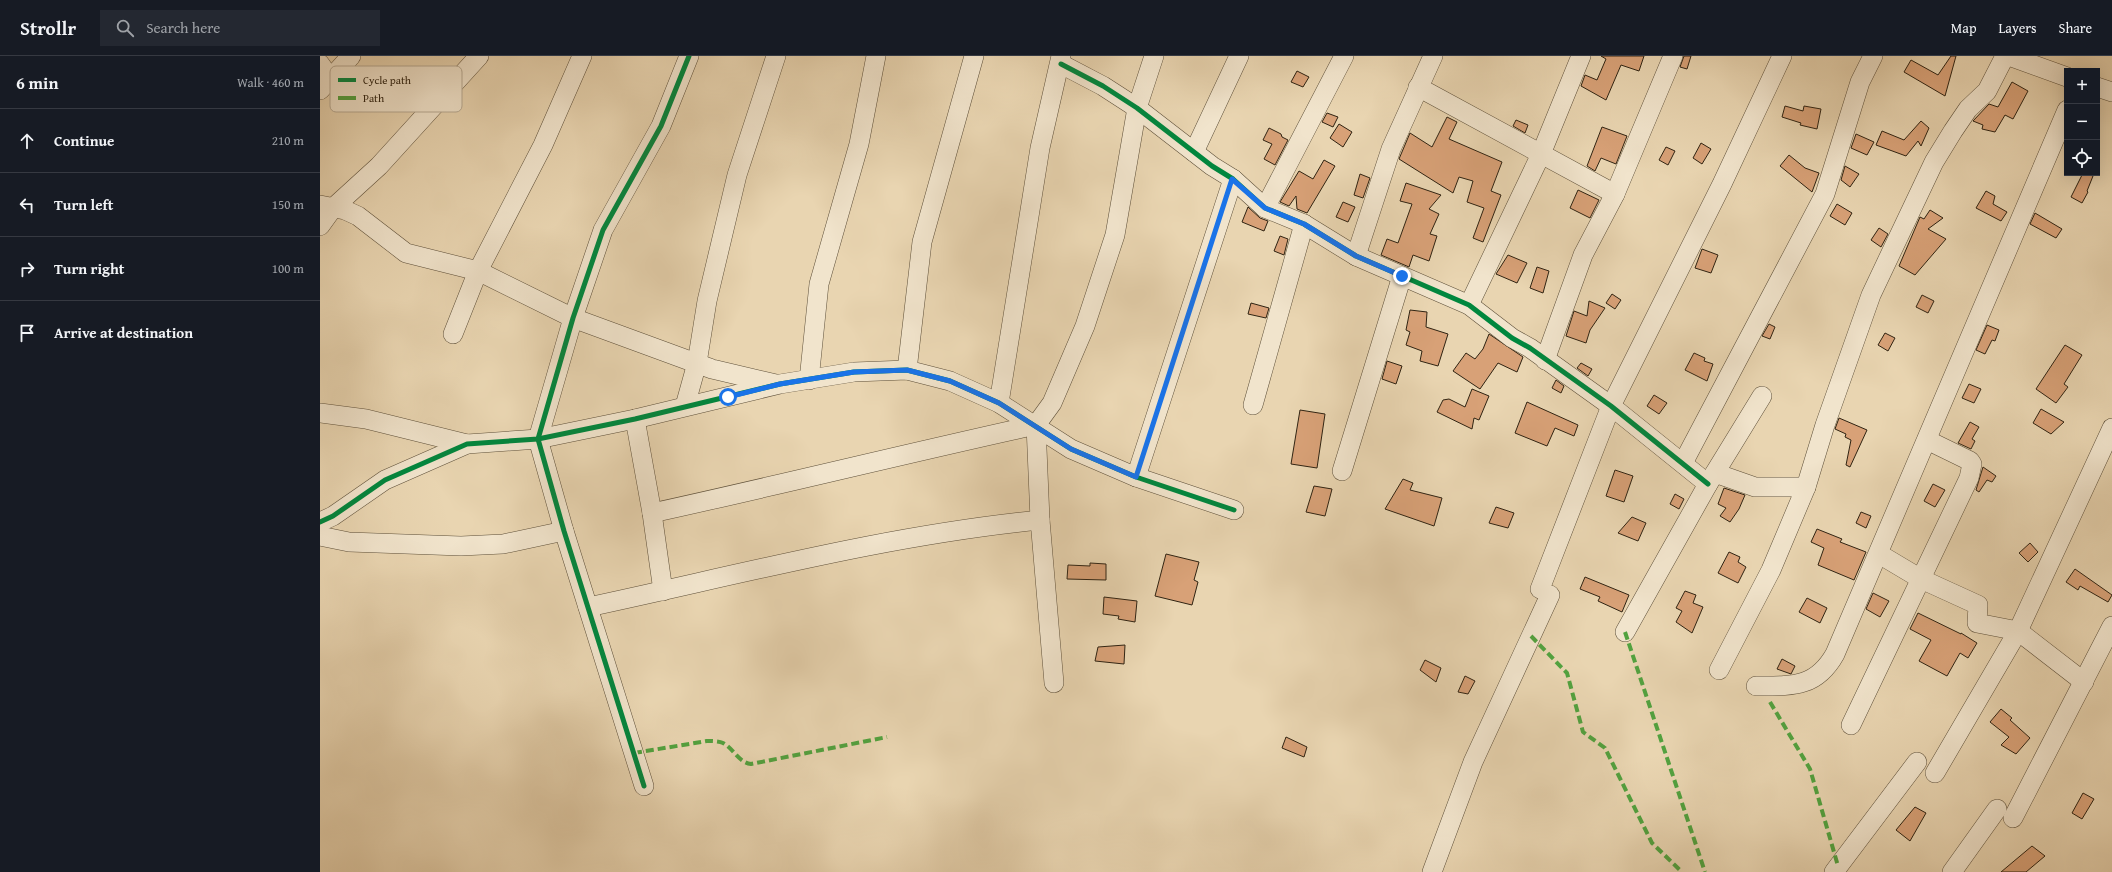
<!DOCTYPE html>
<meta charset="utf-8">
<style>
body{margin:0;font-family:"Gentium Book Plus",serif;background:#242831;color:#f1f3f6}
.controls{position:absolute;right:12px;top:12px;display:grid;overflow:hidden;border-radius:0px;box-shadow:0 4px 16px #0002}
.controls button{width:36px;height:36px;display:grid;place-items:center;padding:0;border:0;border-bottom:1px solid #363941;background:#171b24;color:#f1f3f6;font:20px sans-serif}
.stop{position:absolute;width:12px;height:12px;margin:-9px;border:3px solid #1a73e8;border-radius:50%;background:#fff}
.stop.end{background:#1a73e8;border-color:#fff;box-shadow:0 1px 4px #0008}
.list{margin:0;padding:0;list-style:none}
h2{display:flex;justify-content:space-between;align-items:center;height:52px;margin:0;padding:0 16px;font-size:17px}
h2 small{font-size:13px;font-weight:400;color:#9ea1a6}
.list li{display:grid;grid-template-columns:26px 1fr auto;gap:12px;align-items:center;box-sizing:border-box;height:64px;padding:0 16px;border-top:1px solid #363941}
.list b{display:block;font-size:15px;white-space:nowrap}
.list em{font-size:13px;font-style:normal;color:#9ea1a6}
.icon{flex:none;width:22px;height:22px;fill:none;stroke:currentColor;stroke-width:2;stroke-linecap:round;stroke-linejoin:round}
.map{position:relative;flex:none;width:1792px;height:816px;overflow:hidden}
header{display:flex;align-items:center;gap:24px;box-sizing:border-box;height:56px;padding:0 20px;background:#171b24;border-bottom:1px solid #363941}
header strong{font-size:19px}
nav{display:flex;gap:22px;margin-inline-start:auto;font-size:14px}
.search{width:280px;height:36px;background:#242831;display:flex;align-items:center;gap:10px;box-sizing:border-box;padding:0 14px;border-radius:0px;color:#9ea1a6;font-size:15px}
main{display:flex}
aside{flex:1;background:#171b24}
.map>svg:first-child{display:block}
</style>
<header>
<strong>Strollr</strong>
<div class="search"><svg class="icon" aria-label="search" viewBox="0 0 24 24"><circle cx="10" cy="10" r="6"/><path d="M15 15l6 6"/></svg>Search here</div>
<nav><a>Map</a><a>Layers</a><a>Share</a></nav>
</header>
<main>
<aside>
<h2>6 min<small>Walk · 460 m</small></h2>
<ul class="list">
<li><svg class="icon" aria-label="ahead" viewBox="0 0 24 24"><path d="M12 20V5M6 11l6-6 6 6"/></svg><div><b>Continue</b></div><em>210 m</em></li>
<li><svg class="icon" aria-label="left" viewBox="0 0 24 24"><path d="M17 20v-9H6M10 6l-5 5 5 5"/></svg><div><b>Turn left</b></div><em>150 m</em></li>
<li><svg class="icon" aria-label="right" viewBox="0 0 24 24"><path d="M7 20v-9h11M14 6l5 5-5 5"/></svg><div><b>Turn right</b></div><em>100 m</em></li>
<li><svg class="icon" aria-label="arrive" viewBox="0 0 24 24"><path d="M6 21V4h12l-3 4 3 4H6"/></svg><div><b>Arrive at destination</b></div></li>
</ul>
</aside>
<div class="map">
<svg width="1792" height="816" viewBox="0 0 1792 816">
<rect width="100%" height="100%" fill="#e9d5b1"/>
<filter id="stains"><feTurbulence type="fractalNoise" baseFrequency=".005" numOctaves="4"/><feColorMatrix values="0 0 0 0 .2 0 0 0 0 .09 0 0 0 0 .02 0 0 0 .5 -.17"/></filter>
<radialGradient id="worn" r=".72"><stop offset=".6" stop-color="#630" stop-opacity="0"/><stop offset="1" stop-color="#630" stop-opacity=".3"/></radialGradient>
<g fill="#d8a177" stroke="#2f2312">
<path d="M1281,0H1324L1319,15L1301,9L1286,44L1261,30L1265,19L1277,24L1286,3Z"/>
<path d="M1364,0H1371L1367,13L1360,11Z"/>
<path d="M1631,0H1636L1625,40L1584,16L1591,4L1618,19Z"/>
<path d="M977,15L989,21L983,31L971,26Z"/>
<path d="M1692,26L1708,35L1693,63L1685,59L1675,76L1662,73L1663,69L1653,65L1669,48L1678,51Z"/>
<path d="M1465,50L1483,55L1484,50L1501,53L1497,73L1480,69L1481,67L1462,61Z"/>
<path d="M1007,57L1018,61L1013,71L1002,66Z"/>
<path d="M1127,61L1137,66L1129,83L1182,106L1171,135L1181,139L1163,186L1153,182L1164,152L1147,146L1153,125L1139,121L1133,137L1079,103L1090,77L1112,91Z"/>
<path d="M1196,64L1208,69L1205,77L1193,70Z"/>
<path d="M1601,65L1609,72L1601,90L1598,85L1586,100L1556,89L1562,75L1584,84Z"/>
<path d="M1019,68L1032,76L1023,91L1010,82Z"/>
<path d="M1282,71L1307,80L1296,108L1281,102L1275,115L1267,110Z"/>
<path d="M949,72L961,78L962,81L968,84L955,109L944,103L952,88L943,84Z"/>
<path d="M1536,78L1554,86L1547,99L1531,92Z"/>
<path d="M1381,87L1391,93L1382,108L1373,102Z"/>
<path d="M1346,91L1355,95L1348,109L1339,104Z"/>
<path d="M1469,99L1485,112L1499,117L1492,136L1460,110Z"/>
<path d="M1004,104L1015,110L987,157L977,153L976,140L969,150L960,146L979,115L993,123Z"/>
<path d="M1525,110L1539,118L1530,131L1521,124Z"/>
<path d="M1763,117L1773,120L1767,135L1768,136L1762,147L1751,141Z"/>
<path d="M1040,118L1050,122L1043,142L1034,139Z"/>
<path d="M1086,127L1121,139L1109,153L1119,158L1110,178L1117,180L1109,205L1093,199L1089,211L1061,199L1067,183L1078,187L1092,148L1080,145Z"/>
<path d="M1258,134L1279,144L1270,162L1250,152Z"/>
<path d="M1666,135L1675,140L1673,148L1687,156L1681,165L1656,152Z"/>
<path d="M1023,146L1035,151L1028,166L1016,161Z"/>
<path d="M1517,148L1532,157L1525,169L1510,160Z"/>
<path d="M928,151L940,162L948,165L944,175L922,166Z"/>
<path d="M1610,154L1623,162L1608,173L1626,183L1595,219L1579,210L1600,161L1604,163Z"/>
<path d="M1715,157L1742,173L1736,182L1710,168Z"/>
<path d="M1559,172L1568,178L1561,191L1551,184Z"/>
<path d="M960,180L968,183L964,199L954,195Z"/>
<path d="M1382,193L1398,199L1391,217L1375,212Z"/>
<path d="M1188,199L1207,207L1197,227L1176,218Z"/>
<path d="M1217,211L1229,215L1223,237L1210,232Z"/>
<path d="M1292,238L1301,244L1295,253L1286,247Z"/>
<path d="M1602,239L1614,245L1608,257L1596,251Z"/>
<path d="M1269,245L1285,252L1270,274L1266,287L1246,280L1254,255L1267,260Z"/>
<path d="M931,247L949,252L946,262L928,258Z"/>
<path d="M1090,254L1107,256L1106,271L1128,278L1118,310L1100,305L1102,295L1086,289L1090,276L1086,274Z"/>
<path d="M1449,268L1455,271L1450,283L1442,280Z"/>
<path d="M1667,269L1679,274L1675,285L1672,284L1665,298L1656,294Z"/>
<path d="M1565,277L1575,282L1568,295L1558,289Z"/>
<path d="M1169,278L1203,301L1197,316L1178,307L1160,333L1133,315L1146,297L1155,303L1163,293Z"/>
<path d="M1745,289L1762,299L1744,328L1748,331L1736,347L1716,333Z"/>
<path d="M1374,297L1385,302L1384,305L1393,308L1387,325L1365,314Z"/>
<path d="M1067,305L1082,310L1076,328L1062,323Z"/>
<path d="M1261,307L1272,313L1268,320L1257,312Z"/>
<path d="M1236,324L1244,330L1241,337L1232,332Z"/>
<path d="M1649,328L1661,333L1654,347L1642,342Z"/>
<path d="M1152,333L1169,340L1159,364L1154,362L1152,373L1117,356L1123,344L1129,343L1145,351Z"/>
<path d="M1334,339L1347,347L1339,358L1327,350Z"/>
<path d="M1207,346L1258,369L1254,380L1235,372L1227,390L1195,377Z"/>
<path d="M1721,353L1744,366L1731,378L1713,367Z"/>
<path d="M980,354L1005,358L997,412L971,408Z"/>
<path d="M1519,362L1547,374L1530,411L1526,409L1531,384L1525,381L1526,378L1515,373Z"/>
<path d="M1650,366L1659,371L1652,383L1655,385L1651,393L1638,387Z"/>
<path d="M1663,411L1676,420L1672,426L1667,424L1659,436L1656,434Z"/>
<path d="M1295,414L1313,420L1304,446L1286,440Z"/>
<path d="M1083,423L1093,427L1090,434L1122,442L1114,470L1065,453Z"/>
<path d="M1613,428L1625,434L1615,451L1604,445Z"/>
<path d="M994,430L1012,433L1005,460L986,456Z"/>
<path d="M1404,432L1425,439L1419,453L1410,466L1400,460L1406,452L1398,448Z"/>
<path d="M1355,438L1364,443L1359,453L1350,448Z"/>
<path d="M1176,451L1194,457L1188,472L1169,467Z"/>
<path d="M1541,456L1551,460L1546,472L1536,467Z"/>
<path d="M1312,461L1326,467L1318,485L1298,477Z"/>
<path d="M1497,473L1522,483L1520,486L1546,496L1534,524L1498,509L1504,492L1491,486Z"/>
<path d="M1710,487L1718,496L1708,506L1699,497Z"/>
<path d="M1409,496L1420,501L1418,506L1426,511L1418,527L1398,517Z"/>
<path d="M846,498L879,506L874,524L878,526L872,549L835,540Z"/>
<path d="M770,507L786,508V524L747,523L748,509L770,510Z"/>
<path d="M1755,513L1792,539L1788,546L1760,530L1758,534L1746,526Z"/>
<path d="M1265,521L1309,539L1302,556L1278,545L1280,541L1260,533Z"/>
<path d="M1365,535L1376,539L1373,547L1383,551L1372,577L1356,566L1362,555L1356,552Z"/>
<path d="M1553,537L1569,545L1560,561L1546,553Z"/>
<path d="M784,541L817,545L815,566L798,563L799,560L783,558Z"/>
<path d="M1487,542L1507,552L1500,567L1479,556Z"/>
<path d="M1598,557L1641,578V577L1657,587L1648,602L1640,597L1627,620L1599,605L1611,584L1590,573Z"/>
<path d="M805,589L804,608L775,605L778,591Z"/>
<path d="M1462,603L1475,610L1471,618L1457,613Z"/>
<path d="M1105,604L1121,612L1116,626L1100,614Z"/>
<path d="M1145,620L1155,625L1148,638L1138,636Z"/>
<path d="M1681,653L1692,662L1690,664L1710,682L1696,698L1681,689L1689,681L1670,666Z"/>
<path d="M966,681L987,691L984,701L962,692Z"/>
<path d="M1763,737L1774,743L1762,763L1752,757Z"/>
<path d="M1595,751L1606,757L1590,785L1576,774Z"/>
<path d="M1712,790L1725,800L1706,816H1681Z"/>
</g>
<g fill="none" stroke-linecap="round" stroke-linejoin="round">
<g stroke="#5e503a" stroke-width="20">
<g id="minor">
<path d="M1689,0L1747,21"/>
<path d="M0,8L10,22"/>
<path d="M741,8L783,30L817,52L892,110L913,123L945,152L984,168L1036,200L1149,249L1192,282L1210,292L1291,350L1388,428"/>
<path d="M1098,31L1295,138"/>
<path d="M1777,31L1792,36"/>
<path d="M0,34L31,0"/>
<path d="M874,96L919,0"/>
<path d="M0,149L25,154L38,160L86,197L158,215L253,262L392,313L456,328"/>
<path d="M945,152L1024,0"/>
<path d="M0,170L13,152L59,110L159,0"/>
<path d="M1036,200L1071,93L1113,0"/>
<path d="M1149,249L1221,98L1261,0"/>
<path d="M133,278L158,215L223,89L262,0"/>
<path d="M1225,304L1263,199L1295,138L1353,0"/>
<path d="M587,314L602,186L654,0"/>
<path d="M489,324L499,228L539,88L556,0"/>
<path d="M679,347L720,92L741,0"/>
<path d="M933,349L984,168"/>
<path d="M365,350L377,307L387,245L417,119L456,0"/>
<path d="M0,357L46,363L147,388"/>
<path d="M315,363L332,457L343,535"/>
<path d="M1363,407L1505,138L1540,26L1553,0"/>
<path d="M1022,415L1082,220"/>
<path d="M1395,417L1435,431H1486"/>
<path d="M816,421L913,123"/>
<path d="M332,457C460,429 588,397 716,369"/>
<path d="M0,466L13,460L65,424L147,388L218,383L315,363L460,328L534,316L587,314L630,325L679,347L751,393L816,421L914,454"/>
<path d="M0,480L29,486L141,490L183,488L244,475"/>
<path d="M1559,498L1601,523L1658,549L1657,567L1698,575L1764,626"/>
<path d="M1220,533L1291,350L1402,128L1462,0"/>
<path d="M268,551C418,519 567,479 720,464"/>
<path d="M1305,576L1388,428L1442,340"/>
<path d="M1399,614L1451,514L1486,431L1505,369L1551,239L1614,106L1633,75L1648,53L1667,35L1685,0"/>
<path d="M734,627L720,464L716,369L732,347L765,270L795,179L817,52L834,0"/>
<path d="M1436,630C1472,630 1496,632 1515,598L1747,54"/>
<path d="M1531,669L1649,422L1652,408L1650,405L1607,384"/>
<path d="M1615,717L1698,575L1792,372"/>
<path d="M324,730L244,475L218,383L253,262L283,174L341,70L369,0"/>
<path d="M1693,762L1792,570"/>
<path d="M1112,816L1153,706L1230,539"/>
<path d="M1514,816L1597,706"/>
<path d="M1632,816L1677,753"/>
</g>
</g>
<use href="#minor" stroke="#f1e4cc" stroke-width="19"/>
<g stroke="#52a23f" stroke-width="4" stroke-dasharray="8 4" stroke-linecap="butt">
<path d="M1305,576L1385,816"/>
<path d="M1211,580L1247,617L1263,676L1285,692L1332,787L1362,816"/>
<path d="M1450,646L1490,713L1518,810"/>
<path d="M314,697L387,685C392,685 399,685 403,687C414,693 418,706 431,708L567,681"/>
</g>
<g stroke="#f1e4cc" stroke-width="8">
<g id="cycleway">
<path d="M741,8L783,30L817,52L892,110L913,123L945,152L984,168L1036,200L1149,249L1192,282L1210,292L1291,350L1388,428"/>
<path d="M0,466L13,460L65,424L147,388L218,383L315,363L460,328L534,316L587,314L630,325L679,347L751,393L816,421L914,454"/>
<path d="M324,730L244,475L218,383L253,262L283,174L341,70L369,0"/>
</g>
</g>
<use href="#cycleway" stroke="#00873e" stroke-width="5"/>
</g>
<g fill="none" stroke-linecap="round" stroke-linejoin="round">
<path stroke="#1a73e8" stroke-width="5" d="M408,341L460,328L534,316L587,314L630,325L679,347L751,393L816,421L912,123L945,152L984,168L1036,200L1082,220"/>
</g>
<rect x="10" y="10" width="132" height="46" rx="6" fill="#f1e4cc" stroke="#b7aa94" stroke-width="1"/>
<rect x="18" y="22" width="18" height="4" fill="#00873e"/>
<rect x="18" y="40" width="18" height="4" fill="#52a23f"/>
<g font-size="11" fill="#2f2312">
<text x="43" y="28">Cycle path</text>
<text x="43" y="46">Path</text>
</g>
<rect width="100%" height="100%" filter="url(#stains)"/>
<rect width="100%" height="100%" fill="url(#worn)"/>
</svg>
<div class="controls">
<button>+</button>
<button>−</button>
<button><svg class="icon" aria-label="locate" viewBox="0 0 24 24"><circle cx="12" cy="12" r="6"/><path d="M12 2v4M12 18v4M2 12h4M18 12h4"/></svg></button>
</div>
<div class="stop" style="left:408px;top:341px"></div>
<div class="stop end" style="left:1082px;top:220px"></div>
</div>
</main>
